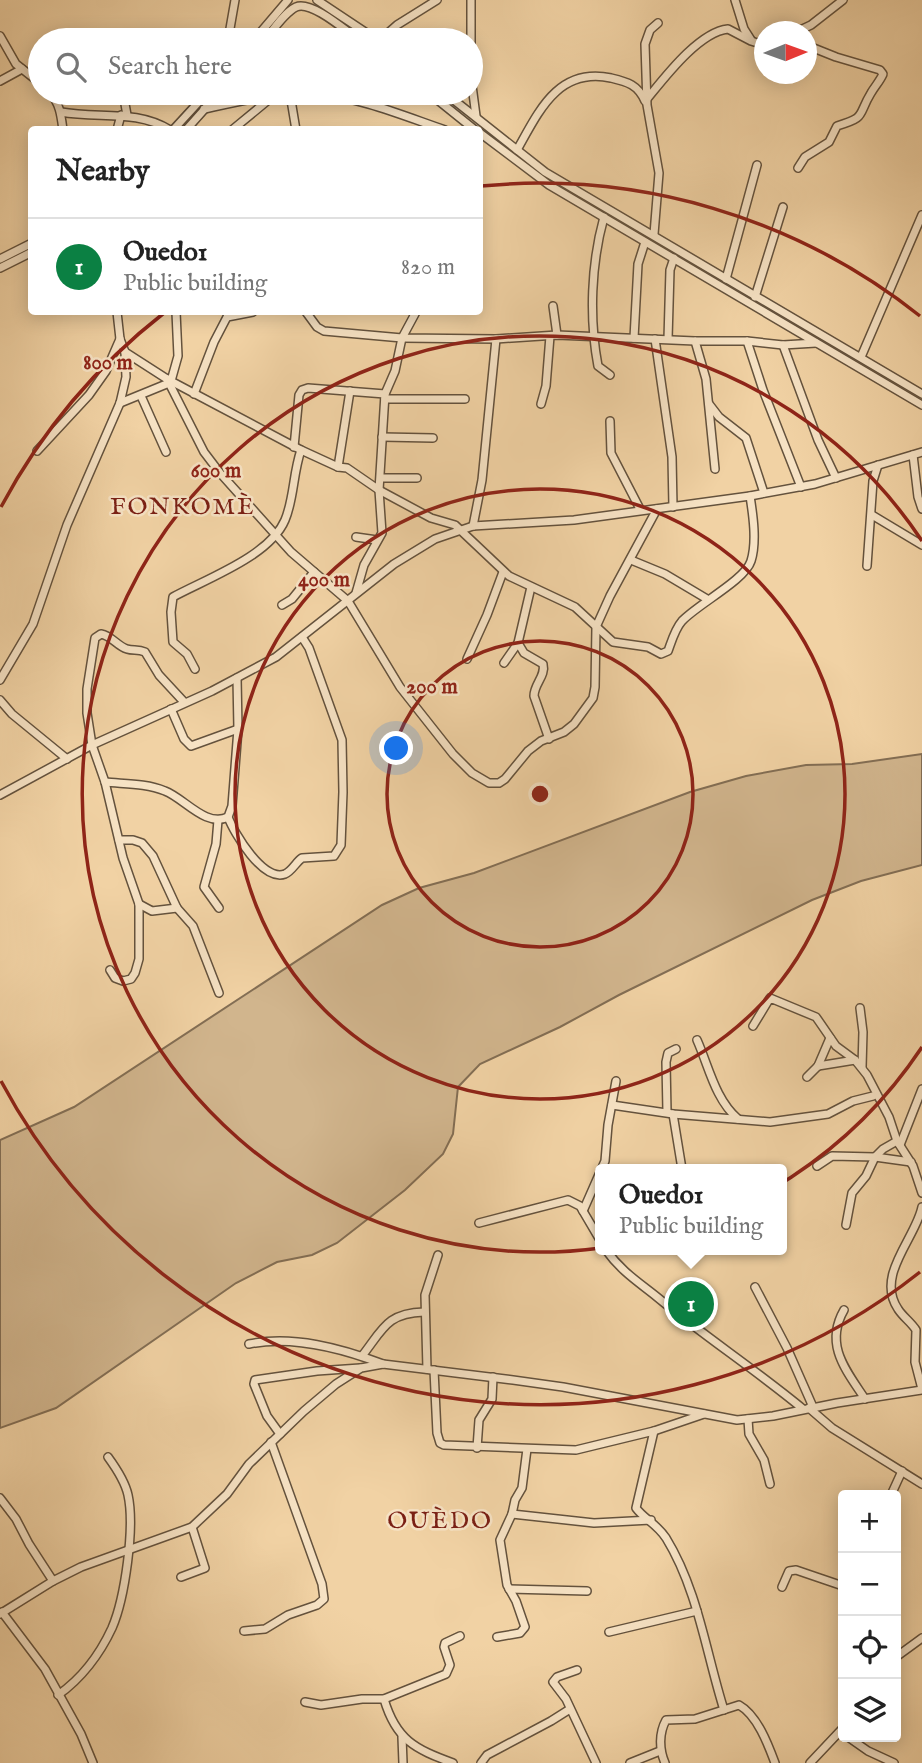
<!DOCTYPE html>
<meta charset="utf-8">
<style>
body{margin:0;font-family:"IM FELL English",serif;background:#f6f6f6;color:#222}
.controls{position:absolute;right:21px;bottom:21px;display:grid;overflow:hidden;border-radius:7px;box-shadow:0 4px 18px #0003}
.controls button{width:63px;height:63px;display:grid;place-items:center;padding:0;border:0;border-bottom:2px solid #e0e0e0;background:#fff;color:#222;font:35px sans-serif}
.compass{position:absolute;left:754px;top:21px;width:63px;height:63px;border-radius:50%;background:#fff;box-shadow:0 4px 18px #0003;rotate:89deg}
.you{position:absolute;left:397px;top:749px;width:24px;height:24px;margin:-18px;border:5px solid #fff;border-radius:50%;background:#1a73e8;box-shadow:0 0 0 10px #1a73e833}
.badge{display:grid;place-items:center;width:46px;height:46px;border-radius:50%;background:#0b8043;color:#fff;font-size:23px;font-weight:700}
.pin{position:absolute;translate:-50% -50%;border:4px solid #fff;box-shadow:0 2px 7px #0006}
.popup{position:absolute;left:595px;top:1164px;width:192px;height:91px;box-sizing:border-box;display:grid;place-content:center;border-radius:7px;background:#fff;filter:drop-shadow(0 2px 5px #0005);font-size:23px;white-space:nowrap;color:#767676}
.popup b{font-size:26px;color:#222}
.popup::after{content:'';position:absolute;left:50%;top:100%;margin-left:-14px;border:14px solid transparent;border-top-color:#fff}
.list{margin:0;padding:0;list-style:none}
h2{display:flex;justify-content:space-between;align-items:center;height:91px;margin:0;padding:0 28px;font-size:30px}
h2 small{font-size:23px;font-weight:400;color:#767676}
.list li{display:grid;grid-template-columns:46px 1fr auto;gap:21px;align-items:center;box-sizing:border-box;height:98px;padding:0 28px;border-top:2px solid #e0e0e0}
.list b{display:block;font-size:26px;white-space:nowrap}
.list p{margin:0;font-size:23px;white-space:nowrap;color:#767676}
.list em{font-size:23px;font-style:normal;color:#767676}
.icon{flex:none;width:38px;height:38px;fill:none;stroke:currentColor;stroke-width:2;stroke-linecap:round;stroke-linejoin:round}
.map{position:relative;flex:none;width:922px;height:1763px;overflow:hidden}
.search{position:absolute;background:#fff;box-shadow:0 4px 18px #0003;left:28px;top:28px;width:455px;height:77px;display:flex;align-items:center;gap:18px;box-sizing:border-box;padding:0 24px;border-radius:38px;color:#767676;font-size:26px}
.panel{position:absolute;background:#fff;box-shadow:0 4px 18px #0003;left:28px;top:126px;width:455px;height:189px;border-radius:7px}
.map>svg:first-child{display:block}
</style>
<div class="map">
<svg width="922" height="1763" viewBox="0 0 922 1763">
<rect width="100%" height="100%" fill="#f1d2a4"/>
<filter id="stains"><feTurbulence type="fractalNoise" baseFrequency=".00286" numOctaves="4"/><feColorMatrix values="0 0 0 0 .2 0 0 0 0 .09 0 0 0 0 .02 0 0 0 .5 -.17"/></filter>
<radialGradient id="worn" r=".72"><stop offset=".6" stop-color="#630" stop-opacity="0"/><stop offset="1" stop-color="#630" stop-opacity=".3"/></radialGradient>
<path fill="#d1b58d" stroke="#836e54" stroke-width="2" d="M922,754V865L861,881L812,900L619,995L560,1027L480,1064L458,1087L453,1134L443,1154L405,1190L337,1243L312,1255L277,1262L236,1283L56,1408L0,1428V1140L74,1107L382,905L419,888L474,873L690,792L746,776L806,765L852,764Z"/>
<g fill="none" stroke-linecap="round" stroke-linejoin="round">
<g stroke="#64523d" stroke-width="10">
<g id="minor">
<path d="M317,0L377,40"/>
<path d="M471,0V78L476,116"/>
<path d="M735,0L744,29L751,40"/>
<path d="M796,32L811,25L843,0"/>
<path d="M0,36L16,64L40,83"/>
<path d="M228,40L235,0"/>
<path d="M254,40L288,0"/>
<path d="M265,40C273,30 284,13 296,7C311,0 346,31 359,40"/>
<path d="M380,40L397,25L437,0"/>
<path d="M0,81L22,69"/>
<path d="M50,93C60,104 61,115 63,130"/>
<path d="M123,93L127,115"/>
<path d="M429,93L475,130"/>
<path d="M445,93L545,172L922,394"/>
<path d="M290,94L296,130"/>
<path d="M647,99C665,77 699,32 728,29L751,41L764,45"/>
<path d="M204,109C241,101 278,92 316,94C359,97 404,116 445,130"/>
<path d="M61,112C99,119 136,109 170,130"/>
<path d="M117,130L121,115"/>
<path d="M173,130L207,93"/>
<path d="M186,130L219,93"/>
<path d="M232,130L272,97"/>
<path d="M480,133L549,185L922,405"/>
<path d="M517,150C539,111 558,67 611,78C628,82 638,85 645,101"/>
<path d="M798,168L805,157L829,142L837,126C867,117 857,116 871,93C875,86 880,81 883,74L880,70L836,57L806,45"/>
<path d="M604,217C591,264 589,318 598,366L610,375"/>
<path d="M654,234L659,173L647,105L645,44L650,30L658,23"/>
<path d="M0,259L32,243"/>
<path d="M0,268L32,252"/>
<path d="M726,279L757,165"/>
<path d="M755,297L783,207"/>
<path d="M553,306L557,335"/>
<path d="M306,312L317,327L324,331L402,338L496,339L557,335L695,341H747L783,345L816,343"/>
<path d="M634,338L638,264L645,242"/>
<path d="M655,339L672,457L673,507"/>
<path d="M668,339L670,270L674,258"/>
<path d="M695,341L706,379L715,469"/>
<path d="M747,341L763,390L801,487"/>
<path d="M783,345L818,440L836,478"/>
<path d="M125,352L167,379L301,450L338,467L347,468L379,490L431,518L455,525L509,576L575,607L613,642L648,647L661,654L668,651C672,640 675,629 682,621C698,604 745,580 751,561C757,542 753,515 750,496"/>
<path d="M861,357L922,215"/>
<path d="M167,379L204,452L220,473L291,552L348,601L400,687L453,754L472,773L489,783H499L505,779L528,751L541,741L564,732L574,724L593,698L595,687L596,627L610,596L657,509"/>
<path d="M171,381L178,356L176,312"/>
<path d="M194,394L214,342L227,317L253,312"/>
<path d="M141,396L166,452"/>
<path d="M385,399H465"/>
<path d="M120,403L169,383"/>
<path d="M541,404L546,386L550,336"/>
<path d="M709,404L719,417L746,438L764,493"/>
<path d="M610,421L611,453L640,509"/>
<path d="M382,437L433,438"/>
<path d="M294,447L299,395L302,390L308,388L385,394"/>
<path d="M37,451L89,395L106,371L120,339"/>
<path d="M913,455L918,497L922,509"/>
<path d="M338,467L350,391"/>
<path d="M381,478H417"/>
<path d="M872,515L922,545"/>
<path d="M473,526L482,480L496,339"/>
<path d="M356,537L377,540"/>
<path d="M631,560L665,574L707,599"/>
<path d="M867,566L873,481L878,465"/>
<path d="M356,593L364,565L382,533L379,490L385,394L395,371L402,338L416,312"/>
<path d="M282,605L292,599L314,572"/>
<path d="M518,643L524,653L543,664C546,676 534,684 534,696L549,739"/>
<path d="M467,659L487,615L503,572"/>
<path d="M504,663L518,643L531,587"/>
<path d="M195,669L187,654L173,642L171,612L173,597C206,579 270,556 285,520C294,499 293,473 301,450"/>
<path d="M0,680L33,624L67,525L120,403L126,377L125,352L120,339L117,312"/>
<path d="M0,700L12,714L67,759"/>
<path d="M171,709L184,739L191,746L238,729"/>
<path d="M105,782C124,784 146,783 165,791C184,798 206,828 228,817L232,806L238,729L237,678"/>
<path d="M0,795L92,745L212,691L276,657L394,564L435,539L473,526L574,520L750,496L815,484L922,452"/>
<path d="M228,817C234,833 263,882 285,874C292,871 296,862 302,858L334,856L341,845L343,792L342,740L309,648L302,637"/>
<path d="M218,820L216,844L204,887L219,908"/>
<path d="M119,840H133L142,843L153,856L177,908L193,926L219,993"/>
<path d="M139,904L152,911L177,908"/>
<path d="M110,970L115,978L123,981L131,979L135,973L139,959V904L123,858L105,782L92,745L87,713V689L95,638L101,634C112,636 117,646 127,649C133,651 138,649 145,652L159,675L184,702"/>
<path d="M860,1008L863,1032L862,1067"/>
<path d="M753,1026L770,998L816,1017L836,1046L855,1060L867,1075L889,1117L897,1141L913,1166L922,1193"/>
<path d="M697,1040C709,1067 715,1099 738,1119"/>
<path d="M818,1066L855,1060"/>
<path d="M807,1077L818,1066L830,1038"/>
<path d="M612,1105L673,1114L770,1122L828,1114L853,1101L873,1096"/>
<path d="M667,1112L666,1062L668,1053L676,1049"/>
<path d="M673,1114L682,1169"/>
<path d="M900,1145L922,1089"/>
<path d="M817,1166L832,1156L875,1157L911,1162"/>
<path d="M922,1207C916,1238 875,1275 898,1309C903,1317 911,1322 916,1330L915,1362L922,1389"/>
<path d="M583,1211L605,1161L608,1125L616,1081"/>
<path d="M479,1223L568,1200L580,1206L600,1240"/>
<path d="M846,1225L852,1193L866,1176L875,1157L883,1149L897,1141"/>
<path d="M606,1250C621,1271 637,1281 657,1297C704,1336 756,1370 803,1409"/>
<path d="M755,1287L787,1348L813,1407"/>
<path d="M844,1310C824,1345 846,1370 865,1399"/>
<path d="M249,1344C293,1335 341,1348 383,1364"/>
<path d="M362,1356C383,1329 387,1313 424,1312"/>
<path d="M427,1369L425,1295L438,1255"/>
<path d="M434,1370L437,1433L440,1443L444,1445L576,1450L654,1431L704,1414"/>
<path d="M809,1408L832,1428L922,1484"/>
<path d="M748,1419L749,1434L764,1460L770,1484"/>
<path d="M654,1431L636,1508C644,1519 656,1523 666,1538C698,1590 706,1653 724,1710"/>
<path d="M280,1434L267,1416L254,1384L255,1380L317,1371L360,1368"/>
<path d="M477,1448L479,1420L492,1399L493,1377"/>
<path d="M891,1495L902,1471"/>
<path d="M0,1498L16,1519L29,1544L53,1581"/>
<path d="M512,1514L594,1523L651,1520"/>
<path d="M181,1577L205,1568L192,1527"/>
<path d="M782,1587L789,1571L796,1570L843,1586"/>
<path d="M509,1589L587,1591"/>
<path d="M2,1612L45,1669L81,1734L93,1763"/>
<path d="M0,1614L53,1581L81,1567L192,1527L227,1494L249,1464L304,1411L336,1384L361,1368L383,1364L513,1380L563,1387L737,1420L773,1416L837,1403L922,1390"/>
<path d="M244,1631L265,1629L288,1615L317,1605L324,1599L322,1584L271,1442"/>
<path d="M609,1632L697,1611"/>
<path d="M497,1637L520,1633L525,1627L516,1601L507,1585L500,1540L512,1514L515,1500L522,1488L527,1449"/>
<path d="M896,1657L922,1638"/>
<path d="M577,1670L557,1677L553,1682L566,1699L596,1763"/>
<path d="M58,1695C81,1679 100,1654 112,1628C125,1598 135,1527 128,1495C125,1481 116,1468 108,1457"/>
<path d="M384,1699C396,1740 415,1749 453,1763"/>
<path d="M305,1702L321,1705L362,1699H384L446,1674L450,1665L444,1647L445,1643L460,1636"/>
<path d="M402,1737L403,1763"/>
<path d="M848,1737L868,1751L894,1763"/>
<path d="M481,1763L487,1755L551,1721L570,1709"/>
<path d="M630,1763L660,1751"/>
<path d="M665,1763C659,1749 659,1733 666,1720L695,1719L739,1705C757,1715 768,1744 775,1763"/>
<path d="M810,1763L843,1728"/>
</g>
</g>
<use href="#minor" stroke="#f6e2c4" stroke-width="7"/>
</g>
<g fill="none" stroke="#8f2418" stroke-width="3.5">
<circle cx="540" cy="794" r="153"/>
<circle cx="540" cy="794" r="305"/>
<path d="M922 1047A458 458 0 1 1 922 541"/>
<path d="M920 1272A611 611 0 0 1 1 1081M1 507A611 611 0 0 1 164 313M481 186A611 611 0 0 1 920 316"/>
</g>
<g text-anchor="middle" stroke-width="5" stroke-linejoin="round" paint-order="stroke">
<g font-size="24" letter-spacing="2" fill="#7a1f14" stroke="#f6e2c4">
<text x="183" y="514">FONKOMÈ</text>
<text x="440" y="1528">OUÈDO</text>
</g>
</g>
<circle cx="540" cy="794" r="10" fill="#8f2418" stroke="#f6e2c4" stroke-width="3.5"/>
<g font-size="21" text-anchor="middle" font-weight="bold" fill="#8f2418" stroke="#f6e2c4" stroke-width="5" stroke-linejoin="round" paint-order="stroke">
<text x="108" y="369">800 m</text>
<text x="216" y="477">600 m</text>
<text x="324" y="586">400 m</text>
<text x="432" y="693">200 m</text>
</g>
<rect width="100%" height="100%" filter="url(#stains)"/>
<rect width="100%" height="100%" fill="url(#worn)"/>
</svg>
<div class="controls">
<button>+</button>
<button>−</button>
<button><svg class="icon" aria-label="locate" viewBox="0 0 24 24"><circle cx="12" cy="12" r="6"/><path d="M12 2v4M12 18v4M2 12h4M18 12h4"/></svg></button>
<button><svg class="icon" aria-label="layers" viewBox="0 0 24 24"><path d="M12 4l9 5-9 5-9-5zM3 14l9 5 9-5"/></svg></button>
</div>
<svg class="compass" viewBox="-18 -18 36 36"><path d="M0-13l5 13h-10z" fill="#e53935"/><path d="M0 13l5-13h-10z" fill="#767676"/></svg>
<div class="you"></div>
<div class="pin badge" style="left:691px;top:1304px">1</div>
<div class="popup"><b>Ouedo1</b>Public building</div>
<div class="search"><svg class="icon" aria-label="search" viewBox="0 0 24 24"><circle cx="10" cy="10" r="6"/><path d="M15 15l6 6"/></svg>Search here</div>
<section class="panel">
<h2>Nearby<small></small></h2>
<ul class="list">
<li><span class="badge">1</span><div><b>Ouedo1</b><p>Public building</p></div><em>820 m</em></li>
</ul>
</section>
</div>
